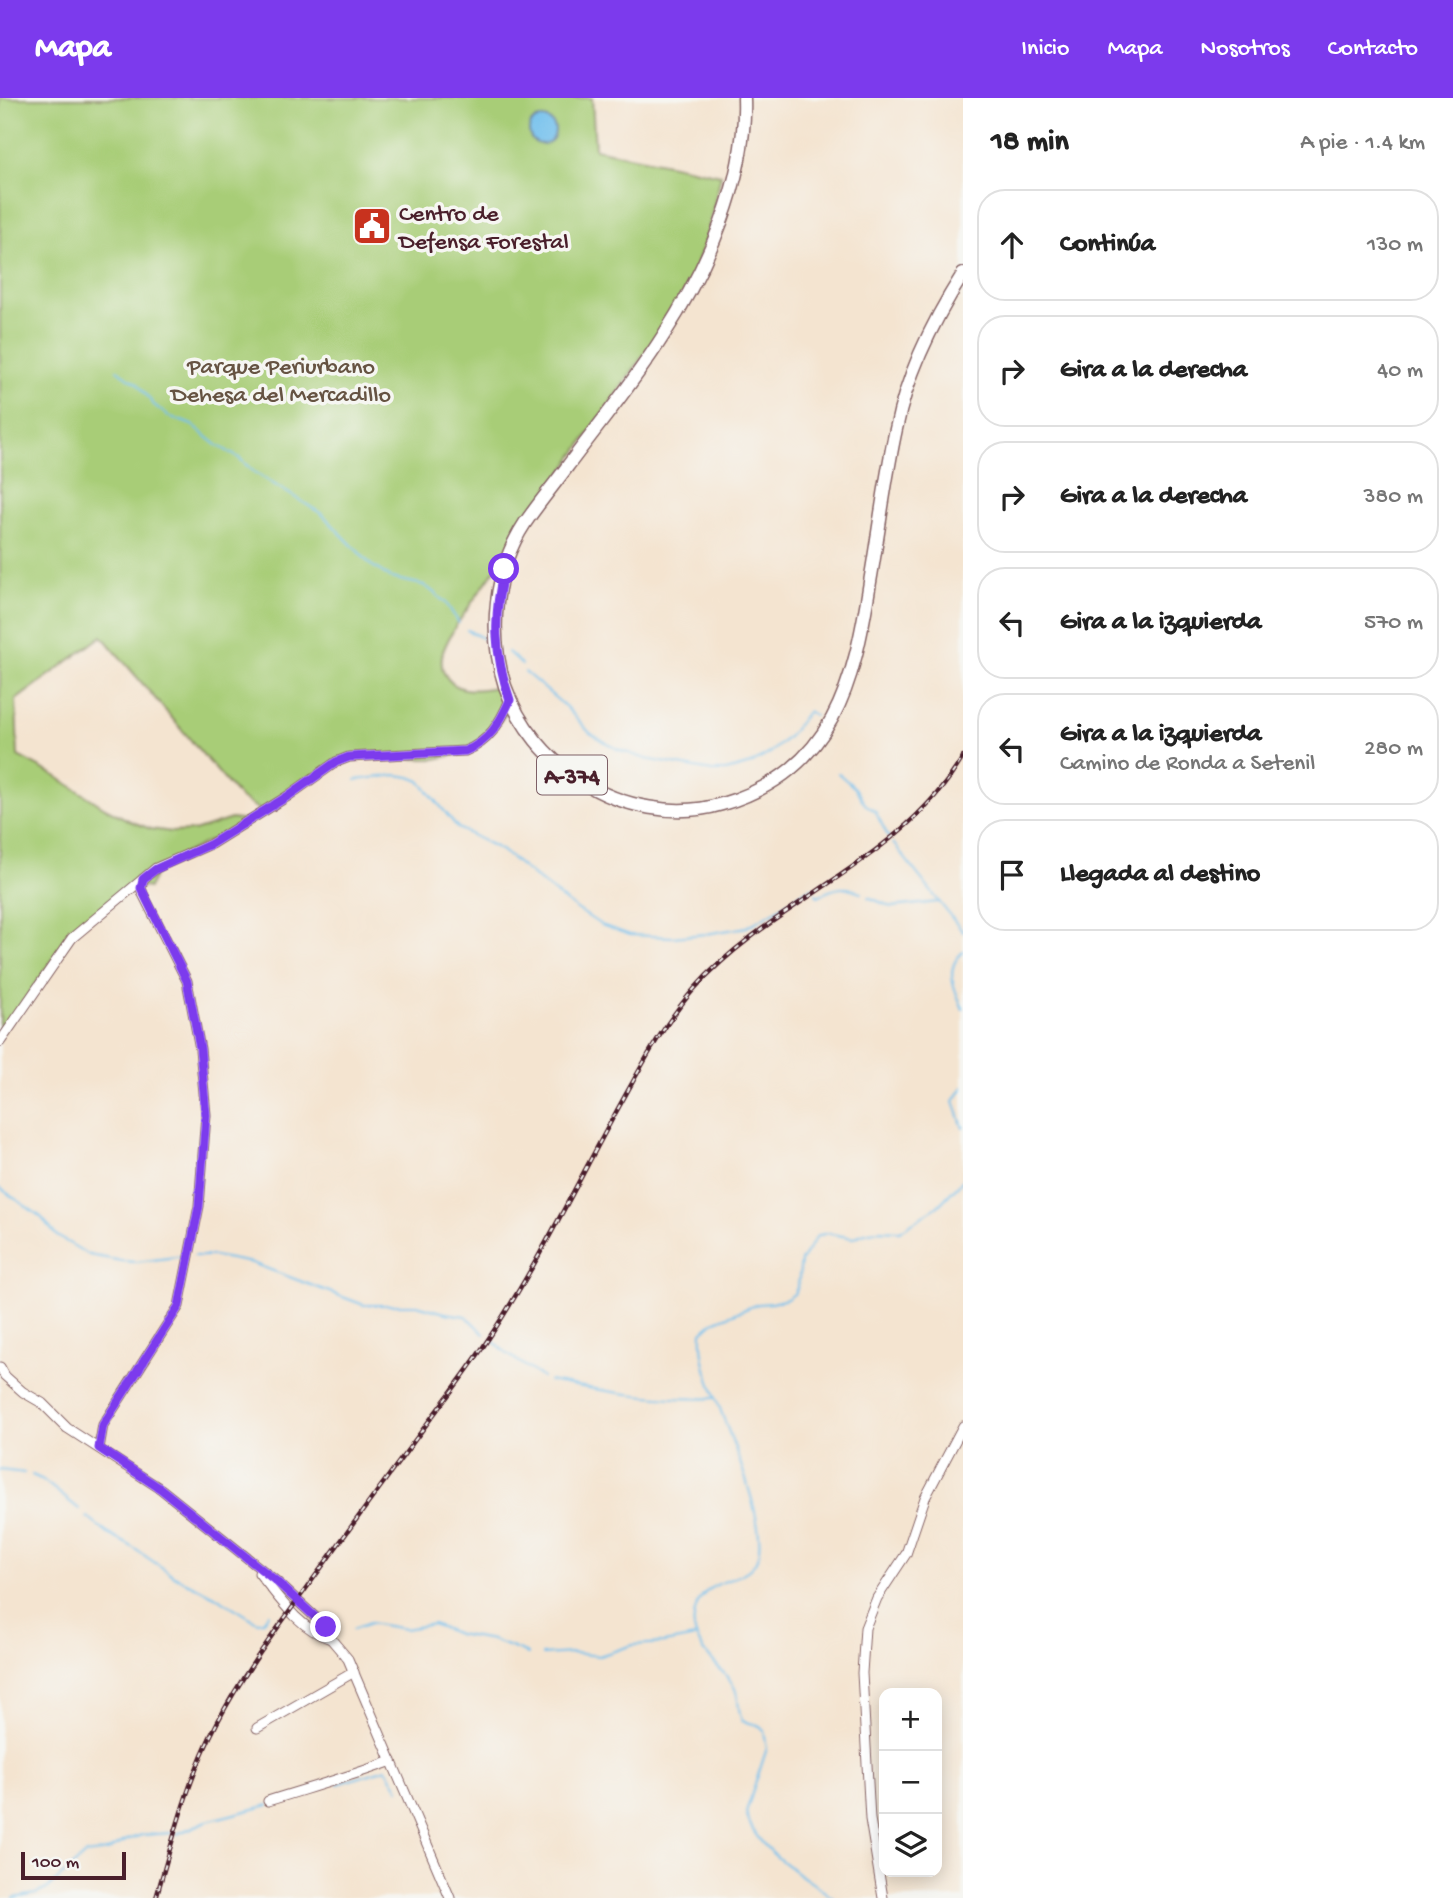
<!DOCTYPE html>
<html lang="es">
<meta charset="utf-8">
<style>
body{margin:0;font-family:"Gochi Hand",sans-serif;background:#f6f6f6;color:#222}
.controls{position:absolute;right:21px;bottom:21px;display:grid;overflow:hidden;border-radius:14px;box-shadow:0 4px 18px #0003}
.controls button{width:63px;height:63px;display:grid;place-items:center;padding:0;border:0;border-bottom:2px solid #e0e0e0;background:#fff;color:#222;font:35px sans-serif}
.scale{position:absolute;left:21px;bottom:18px;width:105px;box-sizing:border-box;padding-left:7px;border:4px solid #4a1f2b;border-top:0;font-size:19px;line-height:24px;white-space:nowrap;color:#4a1f2b;-webkit-text-stroke:5px #f6f6f2;paint-order:stroke}
.stop{position:absolute;width:21px;height:21px;margin:-16px;border:5px solid #7c3aed;border-radius:50%;background:#fff}
.stop.end{background:#7c3aed;border-color:#fff;box-shadow:0 2px 7px #0008}
.list{margin:0;padding:0;list-style:none}
h2{display:flex;justify-content:space-between;align-items:center;height:91px;margin:0;padding:0 28px;font-size:30px}
h2 small{font-size:23px;font-weight:400;color:#767676}
.list li{display:grid;grid-template-columns:46px 1fr auto;gap:21px;align-items:center;box-sizing:border-box;height:112px;margin:0 14px 14px;padding:0 14px;border:2px solid #e0e0e0;border-radius:28px}
.list b{display:block;font-size:26px;white-space:nowrap}
.list p{margin:0;font-size:23px;white-space:nowrap;color:#767676}
.list em{font-size:23px;font-style:normal;color:#767676}
.icon{flex:none;width:38px;height:38px;fill:none;stroke:currentColor;stroke-width:2;stroke-linecap:round;stroke-linejoin:round}
.map{position:relative;flex:none;width:963px;height:1800px;overflow:hidden}
header{display:flex;align-items:center;gap:42px;box-sizing:border-box;height:98px;padding:0 35px;background:#7c3aed;color:#fff}
header strong{font-size:33px}
nav{display:flex;gap:38px;margin-inline-start:auto;font-size:24px}
main{display:flex}
aside{flex:1;background:#fff}
.map>svg:first-child{display:block}
</style>
<header>
<strong>Mapa</strong>
<nav><a>Inicio</a><a>Mapa</a><a>Nosotros</a><a>Contacto</a></nav>
</header>
<main>
<div class="map">
<svg width="963" height="1800" viewBox="0 0 963 1800">
<rect width="100%" height="100%" fill="#f6f6f2"/>
<filter id="ink" filterUnits="userSpaceOnUse"><feTurbulence type="fractalNoise" baseFrequency=".0143" numOctaves="2"/><feDisplacementMap in="SourceGraphic" scale="14" xChannelSelector="R" yChannelSelector="G"/><feConvolveMatrix kernelMatrix="1 2 1 2 8 2 1 2 1" color-interpolation-filters="sRGB"/></filter>
<filter id="wash" filterUnits="userSpaceOnUse"><feTurbulence type="fractalNoise" baseFrequency=".00686" numOctaves="4" result="noise"/><feDisplacementMap in="SourceGraphic" scale="28" xChannelSelector="R" yChannelSelector="G"/><feGaussianBlur stdDeviation="1.57" result="paint"/><feColorMatrix in="noise" values="0 0 0 0 0 0 0 0 0 0 0 0 0 0 0 0 0 1.4 0 .05"/><feComposite in="paint" operator="in"/></filter>
<g filter="url(#wash)">
<rect width="100%" height="100%" fill="#f4e4d0"/>
<path fill="#a8cd77" stroke="#797651" stroke-width="2" d="M0,0H592L595,51L721,77L706,141L689,185L672,216L455,529C451,537 446,545 443,554C441,561 441,568 444,575C456,597 476,592 497,589L508,613L486,641L454,657L435,661L354,660L337,666L262,713L240,700L102,538L16,602L18,658L56,678L105,710L130,723L151,731L172,734L194,733L231,721L249,723L183,756L154,777L149,790L136,788L68,834L52,863L0,937Z"/>
<circle fill="#72c0ed" stroke="#5e708c" stroke-width="2" cx="542" cy="33" r="13"/>
<g fill="none" stroke-linecap="round" stroke-linejoin="round">
<g stroke="#72c0ed" stroke-width="2">
<path d="M117,272L138,286L153,306L168,318L192,327L217,347L239,360L254,374L322,416L371,467L391,480L424,487L432,493L446,505L459,525"/>
<path d="M467,532L488,543"/>
<path d="M508,554L522,567"/>
<path d="M525,574L566,609L590,635L617,651L646,661L712,673H726L751,666L770,655L789,638L808,613L814,617"/>
<path d="M838,675L855,690L865,706L875,713L889,740"/>
<path d="M356,682L396,677L410,679L420,683L458,730L501,752L565,803L601,827L630,837L672,839L706,836L747,829L780,810L811,789L813,791"/>
<path d="M893,745L963,834"/>
<path d="M816,796L818,798C834,790 846,786 862,795"/>
<path d="M868,799L892,809L938,804"/>
<path d="M963,854C943,871 955,892 963,911"/>
<path d="M963,989L954,1003L963,1030"/>
<path d="M0,1090L41,1119L57,1138L89,1157L122,1163L136,1164L184,1158"/>
<path d="M194,1158H214L252,1165L364,1207H417L445,1215L466,1218L484,1236"/>
<path d="M492,1242L506,1255L543,1280"/>
<path d="M549,1283C603,1293 659,1303 714,1300"/>
<path d="M0,1372L24,1375"/>
<path d="M32,1377L43,1382L79,1411"/>
<path d="M87,1419L107,1435L129,1447L176,1479L215,1498L257,1524L263,1523L269,1515"/>
<path d="M353,1531L370,1525L405,1531L433,1526L457,1536L492,1542L528,1556"/>
<path d="M542,1557L573,1555L599,1558L633,1547L664,1545L695,1539"/>
<path d="M338,1686L386,1671L399,1691"/>
<path d="M177,1736L207,1723L269,1707"/>
<path d="M14,1800L36,1796L47,1791L86,1756L107,1753L127,1742L142,1737L171,1735"/>
<path d="M833,1800C804,1777 754,1753 746,1714L767,1650L764,1633L758,1627L742,1623C737,1611 740,1597 733,1587C720,1567 700,1556 694,1531C693,1524 694,1516 696,1510C709,1469 765,1494 759,1438C755,1399 736,1353 722,1316C712,1288 700,1265 702,1234L713,1224L758,1206L772,1205L787,1201L794,1196L798,1188L801,1163L817,1138L827,1135L853,1140L865,1135L879,1132L900,1133L938,1108L963,1082"/>
</g>
</g>
</g>
<g filter="url(#ink)">
<g fill="none" stroke-linecap="round" stroke-linejoin="round">
<g stroke="#866465" stroke-width="11">
<g id="minor">
<path d="M0,944L72,840L143,781"/>
<path d="M0,1269L5,1278L23,1294L42,1305L67,1330L161,1391L276,1483L326,1529L331,1541L348,1561L450,1800"/>
<path d="M99,1350L103,1327L179,1208L199,1108L206,1017L200,951L187,883L143,796L141,790L143,781L156,770L211,746L288,698L336,664L349,659L465,653C489,644 500,625 510,602"/>
<path d="M259,1475C279,1500 299,1531 331,1541"/>
<path d="M257,1630L354,1574"/>
<path d="M268,1703C309,1690 351,1678 392,1663"/>
<path d="M883,1800L870,1721L862,1575L865,1530L877,1500L906,1456L925,1400L963,1328"/>
</g>
</g>
<g stroke="#866465" stroke-width="15">
<path id="major" d="M744,0C747,82 707,170 663,238C634,284 599,326 567,369C553,388 538,406 525,425C494,472 488,535 505,588C519,628 547,661 581,683C621,709 676,720 722,706C834,673 854,585 870,484C879,433 885,381 896,331C907,276 933,223 963,176"/>
</g>
<use href="#minor" stroke="#fff" stroke-width="9"/>
<use href="#major" stroke="#fff" stroke-width="12"/>
<g stroke="#4a1f2b" stroke-width="4.5">
<path id="rail" d="M156,1800C173,1741 188,1680 217,1625C242,1577 276,1532 308,1488C347,1434 386,1381 426,1327C446,1300 467,1274 485,1246C534,1173 573,1093 615,1016C639,973 662,927 695,890C774,801 901,765 963,659"/>
</g>
<use href="#rail" stroke="#f6f6f2" stroke-width="2" stroke-dasharray="5" stroke-linecap="butt"/>
</g>
</g>
<g fill="none" stroke-linecap="round" stroke-linejoin="round" filter="url(#ink)">
<path stroke="#7c3aed" stroke-width="9" d="M326,1529L276,1483L161,1391L99,1350L103,1327L179,1208L199,1108L206,1017L200,950L187,883L141,790L143,781L156,771L211,746L288,698L336,664L349,659L465,653C489,644 500,625 510,602C494,555 493,519 504,471"/>
</g>
<defs>
<g id="civic-square" transform="scale(2.0125)"><rect x="-9" y="-9" width="18" height="18" rx="4" fill="#c8321e" stroke="#f6f6f2"/><path d="M-.6-6.5H3V-4.5H.6V-3L4-1V1h2V6H-6V1h2V-1L-.6-3ZM-1.2 2.5V6h2.4V2.5Z" fill="#fff"/></g>
</defs>
<g fill-rule="evenodd">
<use href="#civic-square" x="372" y="128"/>
</g>
<g text-anchor="middle" stroke-width="7" stroke-linejoin="round" paint-order="stroke">
<rect fill="#f6f6f2" stroke="#7e6067" stroke-width="2" x="537" y="657.5" width="70" height="39" rx="5"/>
<g font-size="23" font-weight="bold" fill="#4a1f2b">
<text x="572" y="685">A-374</text>
</g>
<g font-size="24" fill="#4a1f2b" stroke="#f6f6f2" text-anchor="start">
<text x="399" y="122">Centro de<tspan x="399" dy="28">Defensa Forestal</tspan></text>
</g>
<g font-size="24" fill="#665342" stroke="#f6f6f2">
<text x="281" y="275">Parque Periurbano<tspan x="281" dy="28">Dehesa del Mercadillo</tspan></text>
</g>
</g>
</svg>
<div class="controls">
<button>+</button>
<button>−</button>
<button><svg class="icon" aria-label="layers" viewBox="0 0 24 24"><path d="M12 4l9 5-9 5-9-5zM3 14l9 5 9-5"/></svg></button>
</div>
<div class="scale">100 m</div>
<div class="stop" style="left:504px;top:471px"></div>
<div class="stop end" style="left:326px;top:1529px"></div>
</div>
<aside>
<h2>18 min<small>A pie · 1.4 km</small></h2>
<ul class="list">
<li><svg class="icon" aria-label="ahead" viewBox="0 0 24 24"><path d="M12 20V5M6 11l6-6 6 6"/></svg><div><b>Continúa</b></div><em>130 m</em></li>
<li><svg class="icon" aria-label="right" viewBox="0 0 24 24"><path d="M7 20v-9h11M14 6l5 5-5 5"/></svg><div><b>Gira a la derecha</b></div><em>40 m</em></li>
<li><svg class="icon" aria-label="right" viewBox="0 0 24 24"><path d="M7 20v-9h11M14 6l5 5-5 5"/></svg><div><b>Gira a la derecha</b></div><em>380 m</em></li>
<li><svg class="icon" aria-label="left" viewBox="0 0 24 24"><path d="M17 20v-9H6M10 6l-5 5 5 5"/></svg><div><b>Gira a la izquierda</b></div><em>570 m</em></li>
<li><svg class="icon" aria-label="left" viewBox="0 0 24 24"><path d="M17 20v-9H6M10 6l-5 5 5 5"/></svg><div><b>Gira a la izquierda</b><p>Camino de Ronda a Setenil</p></div><em>280 m</em></li>
<li><svg class="icon" aria-label="arrive" viewBox="0 0 24 24"><path d="M6 21V4h12l-3 4 3 4H6"/></svg><div><b>Llegada al destino</b></div></li>
</ul>
</aside>
</main>
